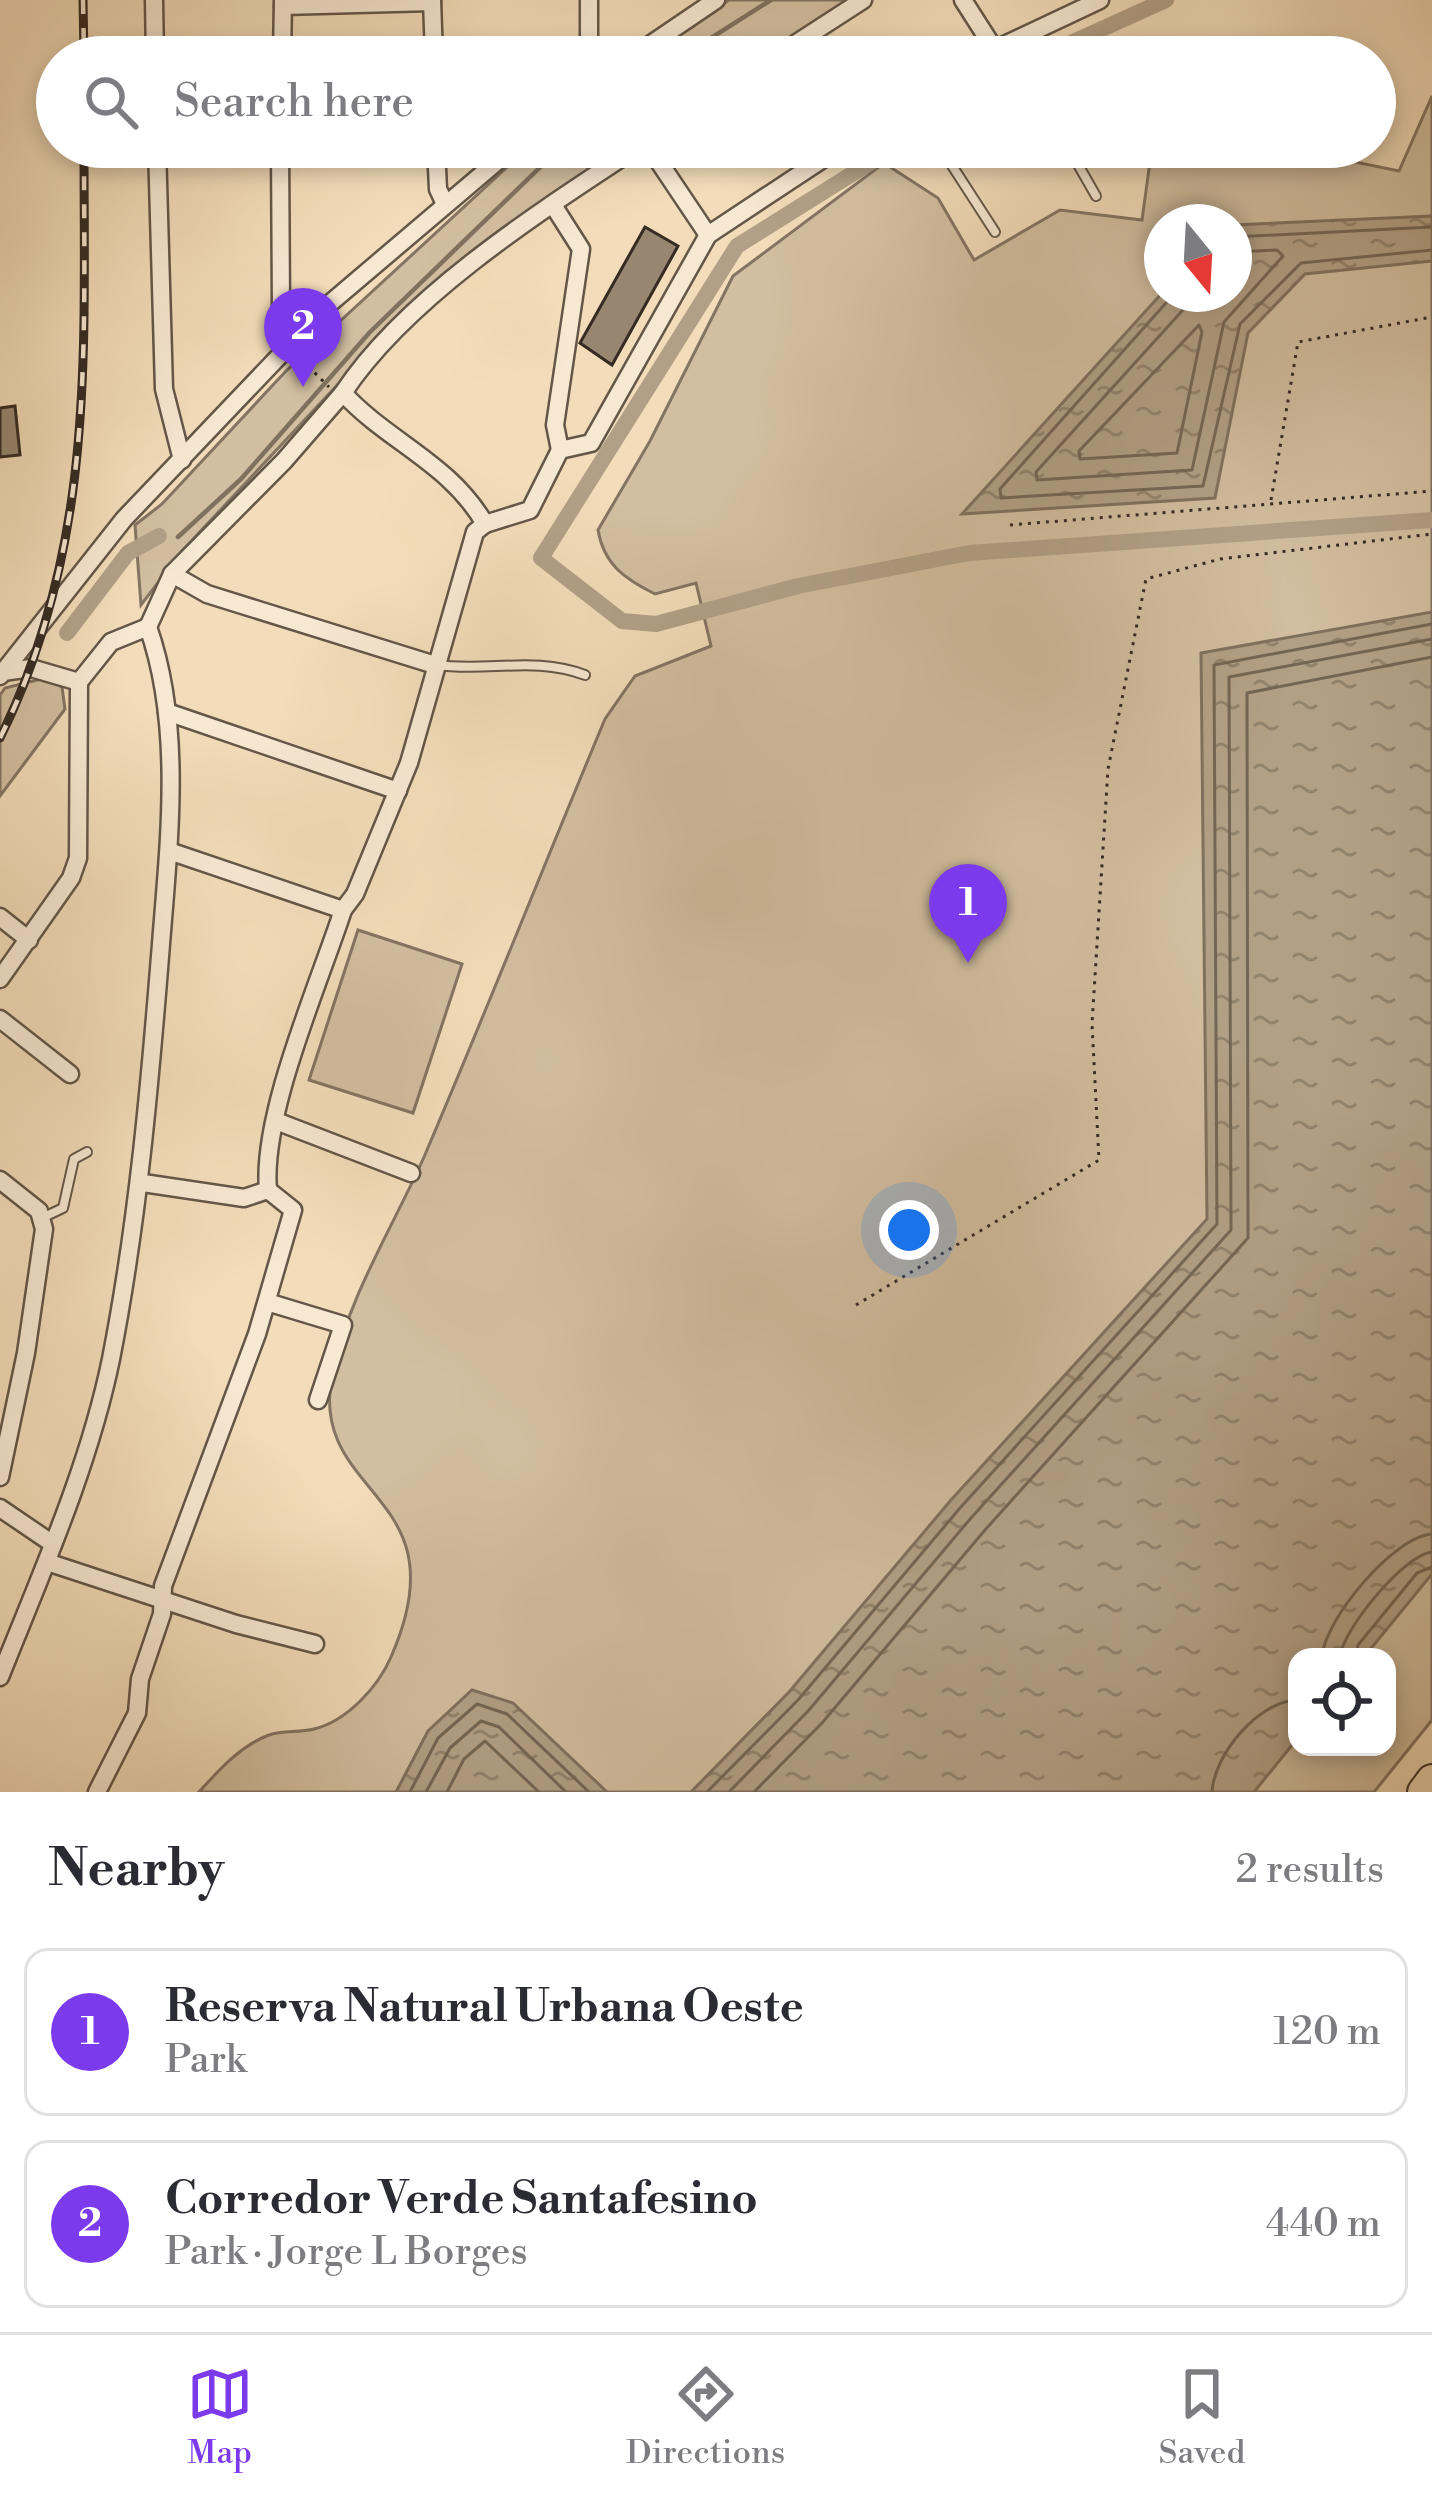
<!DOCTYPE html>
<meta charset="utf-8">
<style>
body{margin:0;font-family:"Libre Bodoni",serif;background:#f2f2f3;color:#2b2b33}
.controls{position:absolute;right:36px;bottom:36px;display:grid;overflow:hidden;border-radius:24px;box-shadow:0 6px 18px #0003}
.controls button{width:108px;height:108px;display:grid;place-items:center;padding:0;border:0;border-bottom:3px solid #e1e1e2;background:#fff;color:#2b2b33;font:60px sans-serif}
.compass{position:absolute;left:1144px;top:204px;width:108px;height:108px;border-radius:50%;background:#fff;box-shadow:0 6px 18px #0003;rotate:162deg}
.you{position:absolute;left:909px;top:1230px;width:42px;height:42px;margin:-30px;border:9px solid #fff;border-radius:50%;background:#1a73e8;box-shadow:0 0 0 18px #1a73e833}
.badge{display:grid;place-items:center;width:78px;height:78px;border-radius:50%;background:#7c3aed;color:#fff;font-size:39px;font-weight:700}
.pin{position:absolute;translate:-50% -99px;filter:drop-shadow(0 3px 6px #0008)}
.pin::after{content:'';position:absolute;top:63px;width:42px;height:36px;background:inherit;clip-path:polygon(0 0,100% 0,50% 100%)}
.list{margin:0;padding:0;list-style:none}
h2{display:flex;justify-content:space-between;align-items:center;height:156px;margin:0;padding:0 48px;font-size:51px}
h2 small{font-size:39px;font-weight:400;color:#7c7c81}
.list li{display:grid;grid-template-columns:78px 1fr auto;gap:36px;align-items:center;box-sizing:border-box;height:168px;margin:0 24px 24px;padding:0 24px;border:3px solid #e1e1e2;border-radius:24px}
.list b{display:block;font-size:45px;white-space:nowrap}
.list p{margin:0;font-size:39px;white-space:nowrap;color:#7c7c81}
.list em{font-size:39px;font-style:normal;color:#7c7c81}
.icon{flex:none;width:66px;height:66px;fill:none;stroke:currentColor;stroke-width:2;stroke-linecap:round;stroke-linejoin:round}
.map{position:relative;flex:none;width:1432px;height:1792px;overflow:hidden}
.search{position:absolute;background:#fff;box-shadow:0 6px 18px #0003;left:36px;right:36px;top:36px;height:132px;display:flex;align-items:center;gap:30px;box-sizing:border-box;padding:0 42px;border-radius:66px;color:#7c7c81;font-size:45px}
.sheet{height:540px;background:#fff}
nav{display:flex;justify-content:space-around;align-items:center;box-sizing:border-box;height:168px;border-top:3px solid #e1e1e2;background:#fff;font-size:33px;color:#7c7c81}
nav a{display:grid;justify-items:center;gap:6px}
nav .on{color:#7c3aed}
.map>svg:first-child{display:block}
</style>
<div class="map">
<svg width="1432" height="1792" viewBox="0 0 1432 1792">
<defs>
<pattern id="water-ripples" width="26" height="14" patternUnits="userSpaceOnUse" patternTransform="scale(3)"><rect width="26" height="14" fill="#b2a086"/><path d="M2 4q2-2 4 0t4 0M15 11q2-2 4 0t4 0" fill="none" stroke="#92836d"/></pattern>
</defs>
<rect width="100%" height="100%" fill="#f2dcb9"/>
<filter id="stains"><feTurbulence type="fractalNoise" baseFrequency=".00167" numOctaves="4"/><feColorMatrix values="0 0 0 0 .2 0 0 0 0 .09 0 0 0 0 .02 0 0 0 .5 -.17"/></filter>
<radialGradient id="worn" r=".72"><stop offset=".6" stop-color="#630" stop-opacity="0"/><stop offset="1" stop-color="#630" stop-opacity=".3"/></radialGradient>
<g fill="#d2bea0" stroke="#847462" stroke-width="3" fill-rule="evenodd">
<path d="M729,0H856L767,57H643Z"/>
<path d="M1432,96V1720L1374,1792H199C219,1770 240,1746 269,1735C283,1730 299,1733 314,1729C347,1721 378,1687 391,1657C464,1491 308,1499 332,1375C347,1299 393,1227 424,1157C486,1012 544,865 605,719L635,676L711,646L696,583L655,594C625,579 604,565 598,530L650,441L733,276L884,163L938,198L974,260L1060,210L1142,220L1152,147H1344L1355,162L1399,171ZM1162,222H1234V294H1162ZM1297,1657H1387V1747H1297Z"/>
<path d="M529,147H619L415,302L182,551L141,605L135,525L162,504L286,371Z"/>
<path d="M45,678L62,687L65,709L0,796V695L5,688Z"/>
<path d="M358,930L462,964L413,1113L309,1080Z"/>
</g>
<g fill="url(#water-ripples)" stroke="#80715e" stroke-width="3">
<path d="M1432,216V261L1305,274L1248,333L1215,498L962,514L1162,293L1234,294V225Z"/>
<path d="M1432,612V1574L1364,1657H1297V1739L1254,1792H691L789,1692L951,1500L1207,1219L1201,653Z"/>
<path d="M472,1690L513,1703L607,1792H396L428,1731Z"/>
</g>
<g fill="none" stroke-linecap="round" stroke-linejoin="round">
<g stroke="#746654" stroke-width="3">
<path d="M1234,237L1432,227"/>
<path d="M1174,294L1000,489L1001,498L1203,486L1240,324L1301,263L1432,250"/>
<path d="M1189,294L1182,311L1036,472L1037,480L1192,470L1224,322L1283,256L1277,250L1234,252"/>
<path d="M1199,325L1202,332L1177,453L1080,459L1079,451Z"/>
<path d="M1322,1657C1324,1620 1394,1536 1432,1534"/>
<path d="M1340,1657C1342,1630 1405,1554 1432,1552"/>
<path d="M1356,1657L1358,1645L1417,1573L1432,1567"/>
<path d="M410,1792L438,1738L477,1704L507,1714L589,1792"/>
<path d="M426,1792L450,1748L481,1721L499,1727L566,1792"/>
<path d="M447,1792L464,1759L485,1741L539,1792"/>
<path d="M707,1792L798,1700L960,1508L1217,1224L1214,665L1432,624"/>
<path d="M729,1792L809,1710L971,1518L1231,1230L1229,677L1432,639"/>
<path d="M754,1792L822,1723L985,1530L1248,1238L1247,693L1432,657"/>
<path d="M1212,1792C1214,1754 1259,1701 1297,1700"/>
</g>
<g stroke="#80715e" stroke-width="4.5">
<path d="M681,57L771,0"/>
<path d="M178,537L241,479L370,332L561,147"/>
</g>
<g stroke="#b2a086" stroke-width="16">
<path d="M1040,57L1166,0"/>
<path d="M895,147L737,246L541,558L622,621L656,624L798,586L969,553L1432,520"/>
<path d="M67,633L128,553L159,536"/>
</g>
</g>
<g fill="#978771" stroke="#352b23" stroke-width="3">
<path d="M645,227L678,246L612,365L580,343Z"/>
<path d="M15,406L20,455L0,457V408Z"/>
</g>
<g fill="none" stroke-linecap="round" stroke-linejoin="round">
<g stroke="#645748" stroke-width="12">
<g id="lane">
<path d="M940,147L995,232"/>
<path d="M1068,147L1096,196"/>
<path d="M281,157L434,150"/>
<path d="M436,665C488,672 535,656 585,675"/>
<path d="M44,1217L63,1208L74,1159L87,1152"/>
</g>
</g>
<g stroke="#645748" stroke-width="21">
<g id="street">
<path d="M154,0L155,57"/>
<path d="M432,0L434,57"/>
<path d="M589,0V57"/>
<path d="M963,0L993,47"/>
<path d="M283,6L432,2"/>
<path d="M282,57L283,0"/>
<path d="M632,57L716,0"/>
<path d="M775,57L863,0"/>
<path d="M979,57L1100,0"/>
<path d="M157,147L164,389L182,460"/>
<path d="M280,147L281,307L289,345"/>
<path d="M436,147L438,189L445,204"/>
<path d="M649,147L708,235"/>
<path d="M553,205L581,249L555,425L560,450"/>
<path d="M485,524C450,463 388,442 343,393C406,297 542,210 638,147"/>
<path d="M485,524L530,510L560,450L591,443L708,235L841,147"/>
<path d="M172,574L207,594L435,665"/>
<path d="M148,627L172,574L284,461L343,393"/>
<path d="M3,672L31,668L79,682"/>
<path d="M0,676L124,519L328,305L514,147"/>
<path d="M79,682L111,642L148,627"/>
<path d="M167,712L398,791"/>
<path d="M169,851L343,910"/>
<path d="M0,917L29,940"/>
<path d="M0,979L71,878L78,858L79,682"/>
<path d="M0,1019L70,1074"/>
<path d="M276,1121L411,1173"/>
<path d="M0,1180L39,1211L44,1229L26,1353L0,1477"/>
<path d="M268,1190C261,1115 319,984 343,910L355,894L409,763L475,532L485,524"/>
<path d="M267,1302L343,1325L318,1400"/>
<path d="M0,1508L53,1544"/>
<path d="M47,1562L236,1624L315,1644"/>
<path d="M0,1677C41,1574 89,1467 111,1359C138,1221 150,1083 161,944C169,841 183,726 148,627"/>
<path d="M97,1792L137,1713L140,1679L162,1614L163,1586L257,1334L293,1210L268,1190L244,1198L143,1183"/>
</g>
</g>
<g stroke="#352b23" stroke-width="34">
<path id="highway" d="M1423,1792L1432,1780"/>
</g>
<g stroke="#352b23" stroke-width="3" stroke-dasharray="3 6" stroke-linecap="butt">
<path d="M302,360L329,387"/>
<path d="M1271,500L1298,342L1432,317"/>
<path d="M1010,525L1432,491"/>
<path d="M856,1305L1099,1160L1092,1024L1108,769L1146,579L1220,559L1432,534"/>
</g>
<use href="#lane" stroke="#f7e8d2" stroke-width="8"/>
<use href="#street" stroke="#f7e8d2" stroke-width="16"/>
<use href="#highway" stroke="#f2dcb9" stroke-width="30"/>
<g stroke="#352b23" stroke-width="9">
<g id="rail">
<path d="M83,0L84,57"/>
<path d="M0,738C95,546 84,355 84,147"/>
</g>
</g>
<use href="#rail" stroke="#f7e8d2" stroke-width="4.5" stroke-dasharray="14" stroke-linecap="butt"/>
</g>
<rect width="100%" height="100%" filter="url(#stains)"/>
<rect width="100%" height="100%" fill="url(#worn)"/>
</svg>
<div class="controls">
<button><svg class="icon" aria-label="locate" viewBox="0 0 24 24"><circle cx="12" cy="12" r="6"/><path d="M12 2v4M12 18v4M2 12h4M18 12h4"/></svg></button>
</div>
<svg class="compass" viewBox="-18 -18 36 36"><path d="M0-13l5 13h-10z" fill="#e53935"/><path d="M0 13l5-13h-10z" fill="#7c7c81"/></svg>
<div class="you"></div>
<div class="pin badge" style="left:968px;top:963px">1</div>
<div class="pin badge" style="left:303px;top:387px">2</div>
<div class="search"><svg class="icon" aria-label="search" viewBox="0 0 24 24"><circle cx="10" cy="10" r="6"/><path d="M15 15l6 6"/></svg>Search here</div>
</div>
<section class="sheet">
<h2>Nearby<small>2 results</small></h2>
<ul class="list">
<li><span class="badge">1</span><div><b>Reserva Natural Urbana Oeste</b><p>Park</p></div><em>120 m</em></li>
<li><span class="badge">2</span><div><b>Corredor Verde Santafesino</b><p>Park · Jorge L Borges</p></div><em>440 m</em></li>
</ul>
</section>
<nav>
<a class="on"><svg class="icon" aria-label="map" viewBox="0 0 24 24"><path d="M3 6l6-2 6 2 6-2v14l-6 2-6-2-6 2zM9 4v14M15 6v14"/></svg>Map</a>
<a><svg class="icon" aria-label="directions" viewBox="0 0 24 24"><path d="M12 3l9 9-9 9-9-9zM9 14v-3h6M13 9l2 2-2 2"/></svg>Directions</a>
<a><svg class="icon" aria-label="saved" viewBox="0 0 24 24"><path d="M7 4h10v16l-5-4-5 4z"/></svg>Saved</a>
</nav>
